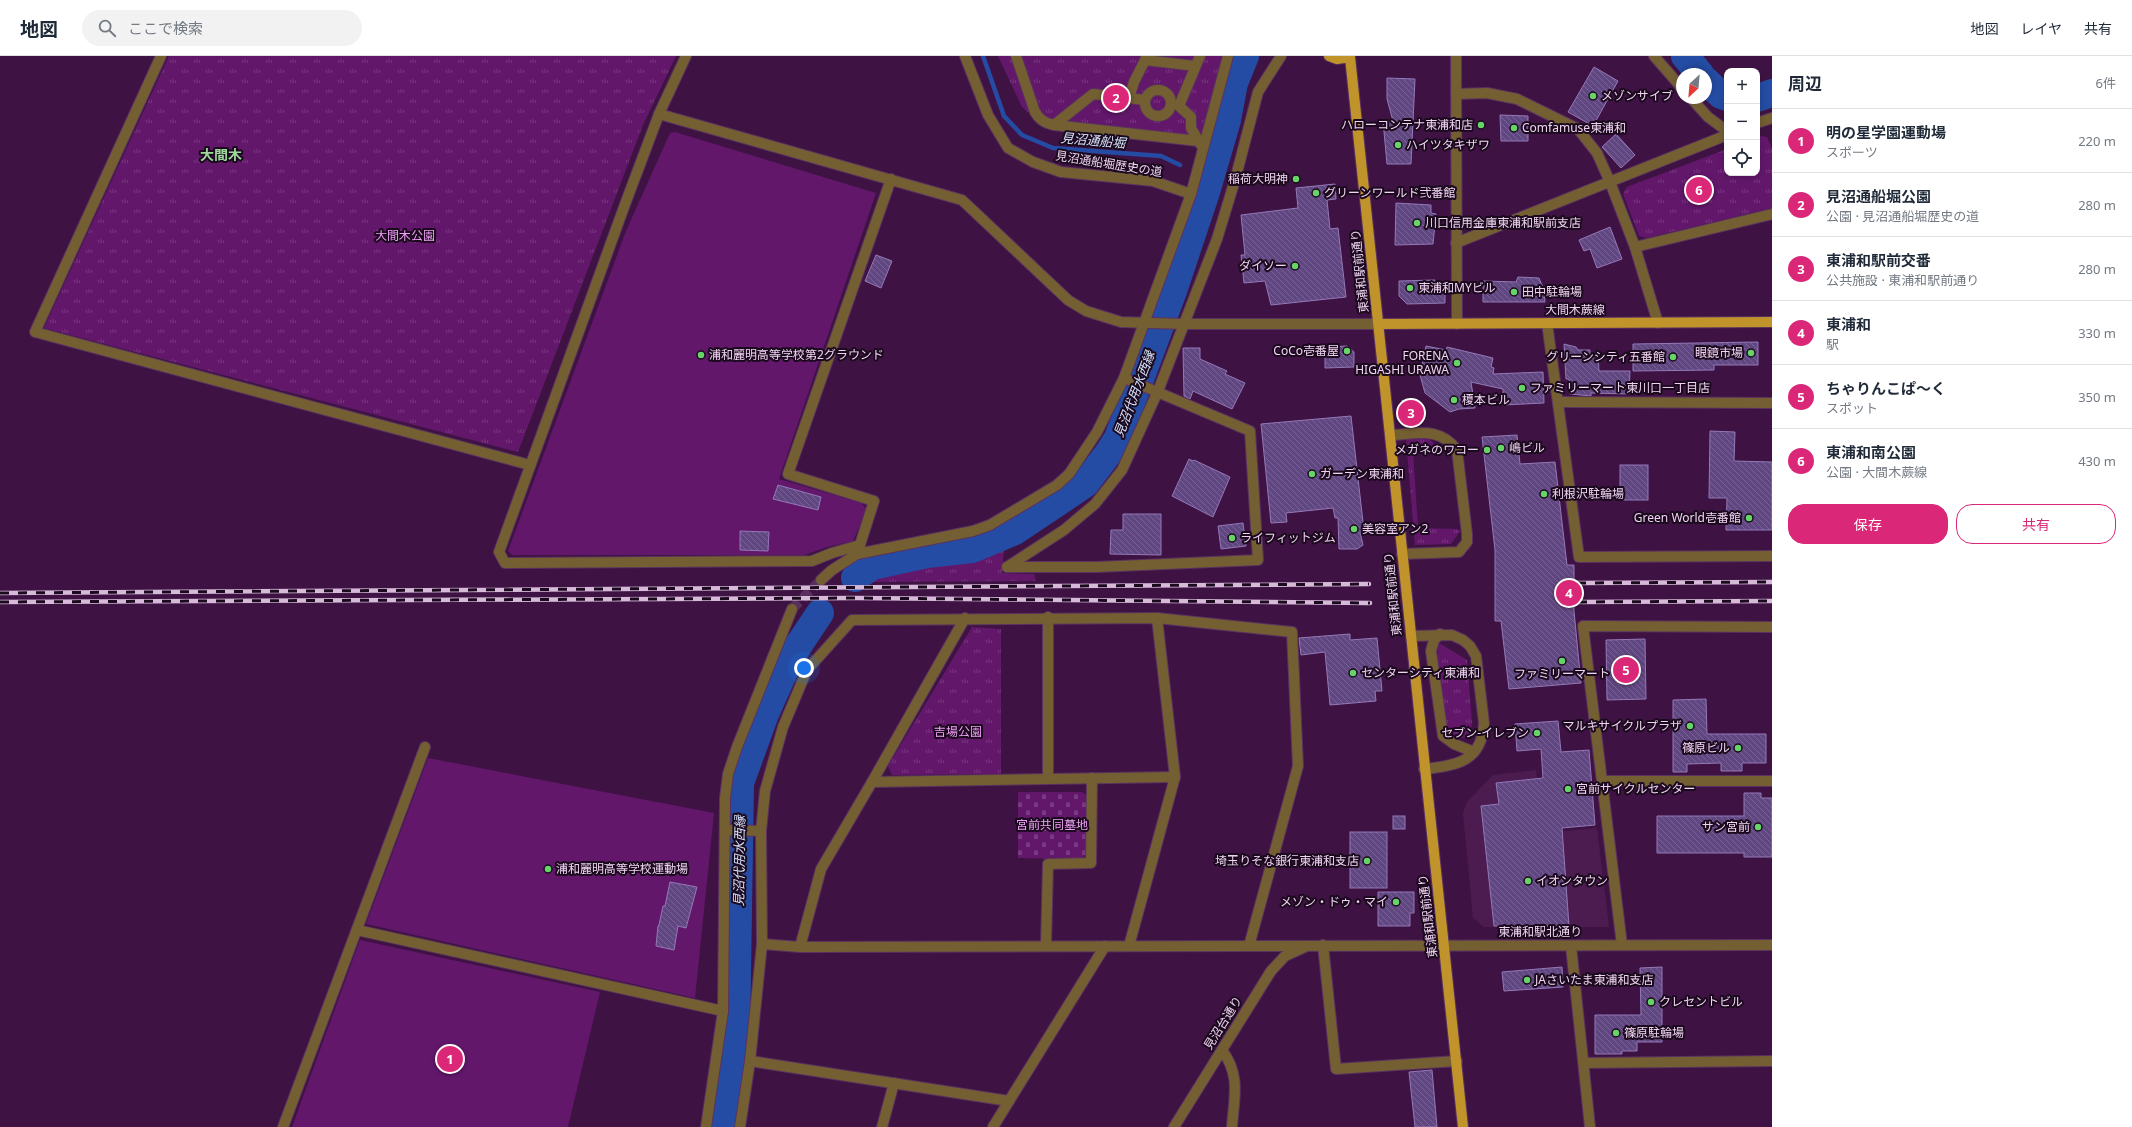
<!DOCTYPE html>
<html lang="ja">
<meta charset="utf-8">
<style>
body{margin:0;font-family:"Noto Sans","Noto Sans JP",sans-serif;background:#f2f2f3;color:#1f2937}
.controls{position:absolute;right:12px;top:12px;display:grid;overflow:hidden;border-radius:8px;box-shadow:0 2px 6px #0003}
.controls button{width:36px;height:36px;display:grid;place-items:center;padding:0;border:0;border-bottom:1px solid #e0e1e3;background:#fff;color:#1f2937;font:20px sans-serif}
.compass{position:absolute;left:1676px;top:12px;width:36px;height:36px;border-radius:50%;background:#fff;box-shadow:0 2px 6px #0003;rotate:206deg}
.you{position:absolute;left:804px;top:612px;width:14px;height:14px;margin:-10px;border:3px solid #fff;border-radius:50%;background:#1a73e8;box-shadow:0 0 0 6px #1a73e833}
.badge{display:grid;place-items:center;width:26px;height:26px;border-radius:50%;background:#db2777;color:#fff;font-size:13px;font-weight:700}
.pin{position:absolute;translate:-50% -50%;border:2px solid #fff;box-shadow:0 1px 4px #0006}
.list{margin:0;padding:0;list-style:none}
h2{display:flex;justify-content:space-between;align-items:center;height:52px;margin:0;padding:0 16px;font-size:17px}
h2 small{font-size:13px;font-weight:400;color:#747a83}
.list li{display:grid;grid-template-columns:26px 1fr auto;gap:12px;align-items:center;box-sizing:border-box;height:64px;padding:0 16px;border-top:1px solid #e0e1e3}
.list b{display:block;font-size:15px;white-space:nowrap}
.list p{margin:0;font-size:13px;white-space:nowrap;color:#747a83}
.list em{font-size:13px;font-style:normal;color:#747a83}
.actions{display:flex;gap:8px;padding:12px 16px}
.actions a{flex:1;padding:9px 0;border:1px solid #db2777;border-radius:16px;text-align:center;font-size:14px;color:#db2777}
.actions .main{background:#db2777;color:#fff}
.icon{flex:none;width:22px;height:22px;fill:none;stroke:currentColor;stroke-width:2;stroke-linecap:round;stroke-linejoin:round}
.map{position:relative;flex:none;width:1772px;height:1071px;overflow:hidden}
header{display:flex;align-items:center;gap:24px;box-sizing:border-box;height:56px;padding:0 20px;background:#fff;border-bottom:1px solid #e0e1e3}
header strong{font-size:19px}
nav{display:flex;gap:22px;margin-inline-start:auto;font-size:14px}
.search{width:280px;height:36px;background:#f2f2f3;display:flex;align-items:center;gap:10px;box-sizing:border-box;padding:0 14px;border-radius:22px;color:#747a83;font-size:15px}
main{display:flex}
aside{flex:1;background:#fff}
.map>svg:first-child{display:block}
</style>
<header>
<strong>地図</strong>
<div class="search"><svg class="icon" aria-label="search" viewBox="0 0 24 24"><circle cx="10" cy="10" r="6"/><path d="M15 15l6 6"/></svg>ここで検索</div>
<nav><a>地図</a><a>レイヤ</a><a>共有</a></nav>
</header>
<main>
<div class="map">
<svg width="1772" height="1071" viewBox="0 0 1772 1071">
<defs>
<pattern id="grass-tufts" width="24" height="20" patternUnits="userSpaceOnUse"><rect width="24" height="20" fill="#62176b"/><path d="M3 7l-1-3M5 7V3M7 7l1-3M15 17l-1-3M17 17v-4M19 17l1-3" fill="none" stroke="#793881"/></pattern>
<pattern id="cemetery-stones" width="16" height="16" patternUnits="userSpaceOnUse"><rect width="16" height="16" fill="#62176b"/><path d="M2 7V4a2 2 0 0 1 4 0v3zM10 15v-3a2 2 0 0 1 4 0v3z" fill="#793881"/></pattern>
<pattern id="building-back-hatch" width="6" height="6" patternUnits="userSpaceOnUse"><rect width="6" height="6" fill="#614781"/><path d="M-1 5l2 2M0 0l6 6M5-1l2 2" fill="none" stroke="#786193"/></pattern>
</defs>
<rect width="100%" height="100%" fill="#3e1343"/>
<path fill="#4c1c51" d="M1536,714L1543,777L1597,772L1609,871H1484L1473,862L1463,757L1467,746L1493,719Z"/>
<g fill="url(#grass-tufts)">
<path d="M169,0H676L643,69L518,396L44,272Z"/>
<path d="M998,0H1223L1201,89L1048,72L1022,51Z"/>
<path d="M1761,80L1767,81L1772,93V152L1646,182L1639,180L1623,138L1627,131L1727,93V117H1757V81Z"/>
<path d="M1426,380L1440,393L1434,395L1413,396L1418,472L1456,473L1460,475L1451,488L1415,489L1406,383Z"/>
<path d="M1004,492L1002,517L1034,518L1036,525L873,526C885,510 931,513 950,508C968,505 987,500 1004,492Z"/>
<path d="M972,571L1001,573V718L892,719L888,710Z"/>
<path d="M1439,587L1467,604L1472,667L1470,680L1463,682L1456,681L1444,666L1437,601Z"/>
</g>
<path fill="url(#cemetery-stones)" d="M1018,736H1082L1087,740V798L1081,803L1018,802Z"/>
<g fill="#62176b">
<path d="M675,76L876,137L779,423L861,447L867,453L853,485L827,491L804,499H512L508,495L626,175L670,77Z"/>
<path d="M428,702L714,757L695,942L366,868Z"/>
<path d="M360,884L600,936L568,1071H292Z"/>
</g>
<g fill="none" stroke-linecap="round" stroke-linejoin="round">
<path stroke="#254ca4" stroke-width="4.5" d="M983,0L1004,60L1022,79L1053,92L1161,100L1180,109"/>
<g stroke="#254ca4" stroke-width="28">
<path d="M1685,0L1700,18"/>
<path d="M1706,25L1721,39L1727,41"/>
<path d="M1757,42L1772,37"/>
<path d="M855,522L872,510L927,498L972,493L1015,475L1085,428L1107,399L1118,382L1173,235L1206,136L1227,64L1234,27L1245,0"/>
<path d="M722,1071L736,979L740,727L765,658L790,602L820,557"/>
</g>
</g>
<g fill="url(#building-back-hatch)" stroke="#9479b8">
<path d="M1594,11L1618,25L1593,70L1568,56Z"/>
<path d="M1387,22L1415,23L1411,108H1387L1383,65H1393L1387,43Z"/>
<path d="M1500,59L1528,60V85H1501Z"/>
<path d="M1616,78L1635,99L1621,112L1602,91Z"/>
<path d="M1335,128L1336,143L1327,144L1330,173L1338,172L1346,241L1271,249L1265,225L1244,227L1241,199H1245L1241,159L1298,152L1296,132Z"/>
<path d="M1396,147L1431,149V157L1436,158L1433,188L1395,189Z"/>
<path d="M1610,171L1622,203L1597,212L1590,193L1584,195L1579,184Z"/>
<path d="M876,199L892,205L881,232L865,225Z"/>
<path d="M1518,221L1539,222L1544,234L1545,246H1483V225L1516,226Z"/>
<path d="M1435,224V227H1445V247L1407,248L1399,240V225Z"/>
<path d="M1758,286V309H1714V314L1633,315V288Z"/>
<path d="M1564,288L1576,291L1578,294H1590V298H1598L1599,315H1630L1629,338L1591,337V340L1570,338L1569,323H1566Z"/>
<path d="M1347,290L1354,296V311L1325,312V291Z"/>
<path d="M1426,290L1446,294L1447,291L1493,302L1491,311L1494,312L1493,318L1543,316L1544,347L1503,349V333L1471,326L1475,352L1459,353L1450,356L1425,337L1420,319Z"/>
<path d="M1183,292H1200V303L1227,315L1225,318L1245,327L1232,353L1193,335L1190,343L1184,340Z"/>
<path d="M1402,344L1420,357L1411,371H1405Z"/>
<path d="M1351,360L1364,475L1360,476L1363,489L1357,493H1339L1338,462H1335L1333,452L1286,457L1287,466L1271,467L1261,368Z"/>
<path d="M1710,375L1735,376L1734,405L1772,406V474H1726L1727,442H1709Z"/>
<path d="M1517,379L1520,408L1555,406L1567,509H1574V555L1581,627L1509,633L1501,565H1495V494L1482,381Z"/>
<path d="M1189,403L1193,405L1194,404L1230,421L1213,461L1172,440Z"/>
<rect x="1620" y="409" width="28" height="35"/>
<path d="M778,429L821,441L818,454L773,443Z"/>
<path d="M1123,458H1161V499L1110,498L1111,474H1123Z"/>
<path d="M1243,467L1246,490L1221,493L1218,470Z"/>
<path d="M740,475L769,476L768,495L740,494Z"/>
<path d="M1350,578V584L1377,582L1382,635H1375L1376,645L1330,649L1325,596L1301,599L1299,582Z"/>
<path d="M1645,583L1646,643L1607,644L1606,584Z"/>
<path d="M1706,643L1707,678H1766V707H1742V715H1721V707L1687,708V716H1673V644Z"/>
<path d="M1558,665L1561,696L1589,694L1595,769L1562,772L1569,870H1494L1481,750L1499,748L1496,727L1543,722L1541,693L1517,695L1515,668Z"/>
<path d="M1744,737H1761V742H1772V801H1744V797H1657V760H1744Z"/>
<rect x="1393" y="760" width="12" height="13"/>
<rect x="1350" y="776" width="37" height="56"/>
<path d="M670,826L697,831L686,872L678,870L674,894L656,890L658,870L659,869L663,850H665Z"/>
<path d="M1378,836H1414V857H1410V870H1378Z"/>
<path d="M1562,911L1563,931L1504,935L1502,916Z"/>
<path d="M1662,911V986H1637V995H1622V998H1595V959H1641L1640,912Z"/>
<path d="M1432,1014L1437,1071H1415L1409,1016Z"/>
</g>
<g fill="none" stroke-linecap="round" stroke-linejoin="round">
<path stroke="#59305d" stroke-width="10" stroke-dasharray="10 5" stroke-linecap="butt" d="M792,553L821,524"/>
<g stroke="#5a325f" stroke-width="12">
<g id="minor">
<path d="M161,0L35,276L530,409"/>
<path d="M686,0L659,58L624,151L499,496L505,507L812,505L832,497L860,489"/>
<path d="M965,0L988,59L1008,92L1033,106L1061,116L1153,125L1191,138"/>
<path d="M1016,0L1035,56C1040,64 1045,67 1054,69"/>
<path d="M1148,0L1145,4L1195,10"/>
<path d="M1200,0L1179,50L1191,61V72L1201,89"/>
<path d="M1456,0L1457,268"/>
<path d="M1654,0L1682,32"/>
<circle cx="1158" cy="47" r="13"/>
<path d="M1456,38L1487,37L1517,43L1578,73L1597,97L1610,126L1635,191L1658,267"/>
<path d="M1129,42L1134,26L1145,4"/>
<path d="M1691,42L1708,61L1727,75"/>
<path d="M1145,44L1093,38L1054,69L1198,85"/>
<path d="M659,58L962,144L1068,244L1086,255L1121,266L1184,268H1379"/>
<path d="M1757,67L1772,62"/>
<path d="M891,123L788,418L874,445L857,498L973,475L990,469L1057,429L1069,418L1097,376L1124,322L1191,138L1228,0"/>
<path d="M1456,187L1727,79"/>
<path d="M1635,191L1772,158"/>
<path d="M1547,267L1579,501L1772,500"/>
<path d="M1558,346L1772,347"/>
<path d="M1390,379C1417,378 1439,370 1457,394L1467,478V486L1459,496L1402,498"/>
<path d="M1007,511L1064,474L1095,448L1122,414L1158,335L1217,183L1235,124L1258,36L1281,0"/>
<path d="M1007,511H1096L1258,504L1250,375L1124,322"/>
<path d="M821,524L832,514L857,498"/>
<path d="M1048,561V723"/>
<path d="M1440,578L1434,584L1431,595L1443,680L1454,688L1474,696"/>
<path d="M1411,580L1452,579L1463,584L1470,590L1476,600L1484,667C1482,705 1457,710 1424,713"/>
<path d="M1603,725H1772"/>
<path d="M872,726L1175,721"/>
<path d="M725,774L761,775"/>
<path d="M357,874L723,955"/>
<path d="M762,888L800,891L1772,889"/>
<path d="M1323,889L1336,1013L1457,1005"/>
<path d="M1622,889L1583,570L1772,571"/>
<path d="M1046,890L1048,808L1091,807L1092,722"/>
<path d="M1129,890L1175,721L1157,562"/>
<path d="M1571,890L1590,1071"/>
<path d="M800,891L821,813L872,726L965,562"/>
<path d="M1222,994C1241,1020 1234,1041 1232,1071"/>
<path d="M750,1005L1009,1045"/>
<path d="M1584,1007L1772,1005"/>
<path d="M283,1071L425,691"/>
<path d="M706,1071L723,955L725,742L728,718L737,691L792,553"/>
<path d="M740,1071L750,1005L762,888L761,775L765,735L783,671L807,614L852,564L1157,562L1292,576L1298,710L1249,890"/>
<path d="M882,1071L894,1027"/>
<path d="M993,1071L1105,890"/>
<path d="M1174,1071L1271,915L1285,900L1305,891"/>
</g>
</g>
<g stroke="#5a325f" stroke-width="12">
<g id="major">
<path d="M1329,0L1337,3L1350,1L1463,1071"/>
<path d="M1379,268L1772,266"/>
</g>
</g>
<use href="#minor" stroke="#745f33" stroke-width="10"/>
<use href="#major" stroke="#c0932b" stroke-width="10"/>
<g stroke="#d7bada" stroke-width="4.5">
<g id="rail">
<path d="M1577,527L1772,526"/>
<path d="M0,537L1369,528"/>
<path d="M0,546L856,542L1370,547"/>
<path d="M1578,546L1772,545"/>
</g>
</g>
<use href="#rail" stroke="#1b091d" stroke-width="3" stroke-dasharray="9" stroke-linecap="butt"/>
</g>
<g fill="#66d466" stroke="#1b091d" stroke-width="1.5">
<circle cx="1593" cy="40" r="4"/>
<circle cx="1481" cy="69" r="4"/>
<circle cx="1514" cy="72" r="4"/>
<circle cx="1398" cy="89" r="4"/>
<circle cx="1296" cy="123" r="4"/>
<circle cx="1316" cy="137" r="4"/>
<circle cx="1417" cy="167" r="4"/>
<circle cx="1295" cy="210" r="4"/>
<circle cx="1410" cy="232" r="4"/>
<circle cx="1514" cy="236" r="4"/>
<circle cx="1347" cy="295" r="4"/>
<circle cx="1751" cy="297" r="4"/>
<circle cx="701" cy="299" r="4"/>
<circle cx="1673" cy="301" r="4"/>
<circle cx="1457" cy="307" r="4"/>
<circle cx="1522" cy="332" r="4"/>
<circle cx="1454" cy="344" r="4"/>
<circle cx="1501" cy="392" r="4"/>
<circle cx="1487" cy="394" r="4"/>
<circle cx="1312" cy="418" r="4"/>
<circle cx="1544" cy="438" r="4"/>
<circle cx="1749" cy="462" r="4"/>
<circle cx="1354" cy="473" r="4"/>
<circle cx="1232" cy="482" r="4"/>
<circle cx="1562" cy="605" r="4"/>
<circle cx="1353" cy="617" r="4"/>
<circle cx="1690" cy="670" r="4"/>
<circle cx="1537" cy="677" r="4"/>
<circle cx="1738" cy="692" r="4"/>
<circle cx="1568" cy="733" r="4"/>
<circle cx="1758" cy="771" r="4"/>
<circle cx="1367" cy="805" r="4"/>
<circle cx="548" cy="813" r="4"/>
<circle cx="1528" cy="825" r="4"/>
<circle cx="1396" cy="846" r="4"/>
<circle cx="1527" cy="924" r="4"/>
<circle cx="1651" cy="946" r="4"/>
<circle cx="1616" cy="977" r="4"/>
</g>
<g text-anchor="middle" stroke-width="4" stroke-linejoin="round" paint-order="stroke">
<g font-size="12" fill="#efd4f1" stroke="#1b091d" text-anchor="start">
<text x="1601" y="44">メゾンサイブ</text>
<text x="1473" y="73" text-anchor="end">ハローコンテナ東浦和店</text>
<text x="1522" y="76">Comfamuse東浦和</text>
<text x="1406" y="93">ハイツタキザワ</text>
<text x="1288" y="127" text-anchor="end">稲荷大明神</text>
<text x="1324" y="141">グリーンワールド弐番館</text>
<text x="1425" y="171">川口信用金庫東浦和駅前支店</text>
<text x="1287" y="214" text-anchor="end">ダイソー</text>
<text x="1418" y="236">東浦和MYビル</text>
<text x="1522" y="240">田中駐輪場</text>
<text x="1339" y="299" text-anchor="end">CoCo壱番屋</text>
<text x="1743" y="301" text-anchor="end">眼鏡市場</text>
<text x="709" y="303">浦和麗明高等学校第2グラウンド</text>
<text x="1449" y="304" text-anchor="end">FORENA<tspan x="1449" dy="14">HIGASHI URAWA</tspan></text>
<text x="1665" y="305" text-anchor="end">グリーンシティ五番館</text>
<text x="1530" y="336">ファミリーマート東川口一丁目店</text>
<text x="1462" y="348">榎本ビル</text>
<text x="1509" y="396">嶋ビル</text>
<text x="1479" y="398" text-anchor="end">メガネのワコー</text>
<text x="1320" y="422">ガーデン東浦和</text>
<text x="1552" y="442">利根沢駐輪場</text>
<text x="1741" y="466" text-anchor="end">Green World壱番館</text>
<text x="1362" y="477">美容室アン2</text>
<text x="1240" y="486">ライフィットジム</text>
<text x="1361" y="621">センターシティ東浦和</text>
<text x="1562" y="622" text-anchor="middle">ファミリーマート</text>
<text x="1682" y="674" text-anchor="end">マルキサイクルプラザ</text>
<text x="1529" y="681" text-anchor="end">セブン-イレブン</text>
<text x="1730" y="696" text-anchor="end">篠原ビル</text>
<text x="1576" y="737">宮前サイクルセンター</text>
<text x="1750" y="775" text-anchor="end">サン宮前</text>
<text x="1359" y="809" text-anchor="end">埼玉りそな銀行東浦和支店</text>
<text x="556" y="817">浦和麗明高等学校運動場</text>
<text x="1536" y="829">イオンタウン</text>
<text x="1388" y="850" text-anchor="end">メゾン・ドゥ・マイ</text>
<text x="1535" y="928">JAさいたま東浦和支店</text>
<text x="1659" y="950">クレセントビル</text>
<text x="1624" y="981">篠原駐輪場</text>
</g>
<g font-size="12" fill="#efd4f1" stroke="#1b091d">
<text transform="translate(1109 108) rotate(9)" y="4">見沼通船堀歴史の道</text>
<text transform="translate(1360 215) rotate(-96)" y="4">東浦和駅前通り</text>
<text x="1575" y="258">大間木蕨線</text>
<text transform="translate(1393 538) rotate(-96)" y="4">東浦和駅前通り</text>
<text transform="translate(1428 860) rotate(-97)" y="4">東浦和駅前通り</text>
<text x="1540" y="880">東浦和駅北通り</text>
<text transform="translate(1223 967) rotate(-58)" y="4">見沼台通り</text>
</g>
<g font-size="12" fill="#eea0f5" stroke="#1b091d">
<text x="405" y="184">大間木公園</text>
<text x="958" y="680">吉場公園</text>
<text x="1052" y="773">宮前共同墓地</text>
</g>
<g font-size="13" font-style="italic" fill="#d4e1f9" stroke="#1b091d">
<text transform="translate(1093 84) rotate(5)" y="5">見沼通船堀</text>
<text transform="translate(1134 338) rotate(-69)" y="5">見沼代用水西縁</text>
<text transform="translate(739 805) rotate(-89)" y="5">見沼代用水西縁</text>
</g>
<g font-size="14" font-weight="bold" fill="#9fd79c" stroke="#1b091d">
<text x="221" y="104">大間木</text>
</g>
</g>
</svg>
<div class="controls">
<button>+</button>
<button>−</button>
<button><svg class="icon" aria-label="locate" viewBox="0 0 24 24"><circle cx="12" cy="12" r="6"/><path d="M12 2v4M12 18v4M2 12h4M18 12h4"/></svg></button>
</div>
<svg class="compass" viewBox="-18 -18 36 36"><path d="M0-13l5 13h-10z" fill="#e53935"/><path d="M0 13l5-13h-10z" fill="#747a83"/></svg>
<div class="you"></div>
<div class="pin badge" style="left:450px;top:1003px">1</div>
<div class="pin badge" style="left:1116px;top:42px">2</div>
<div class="pin badge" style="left:1411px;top:357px">3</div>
<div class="pin badge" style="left:1569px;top:537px">4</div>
<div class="pin badge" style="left:1626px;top:614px">5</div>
<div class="pin badge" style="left:1699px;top:134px">6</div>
</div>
<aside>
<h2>周辺<small>6件</small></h2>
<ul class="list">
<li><span class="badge">1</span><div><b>明の星学園運動場</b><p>スポーツ</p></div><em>220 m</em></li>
<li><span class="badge">2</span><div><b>見沼通船堀公園</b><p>公園 · 見沼通船堀歴史の道</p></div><em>280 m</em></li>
<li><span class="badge">3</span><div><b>東浦和駅前交番</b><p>公共施設 · 東浦和駅前通り</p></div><em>280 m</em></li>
<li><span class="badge">4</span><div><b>東浦和</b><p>駅</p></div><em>330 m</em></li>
<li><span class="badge">5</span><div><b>ちゃりんこぱ～く</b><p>スポット</p></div><em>350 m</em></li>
<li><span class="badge">6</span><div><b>東浦和南公園</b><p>公園 · 大間木蕨線</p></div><em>430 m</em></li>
</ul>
<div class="actions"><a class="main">保存</a><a>共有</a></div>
</aside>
</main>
